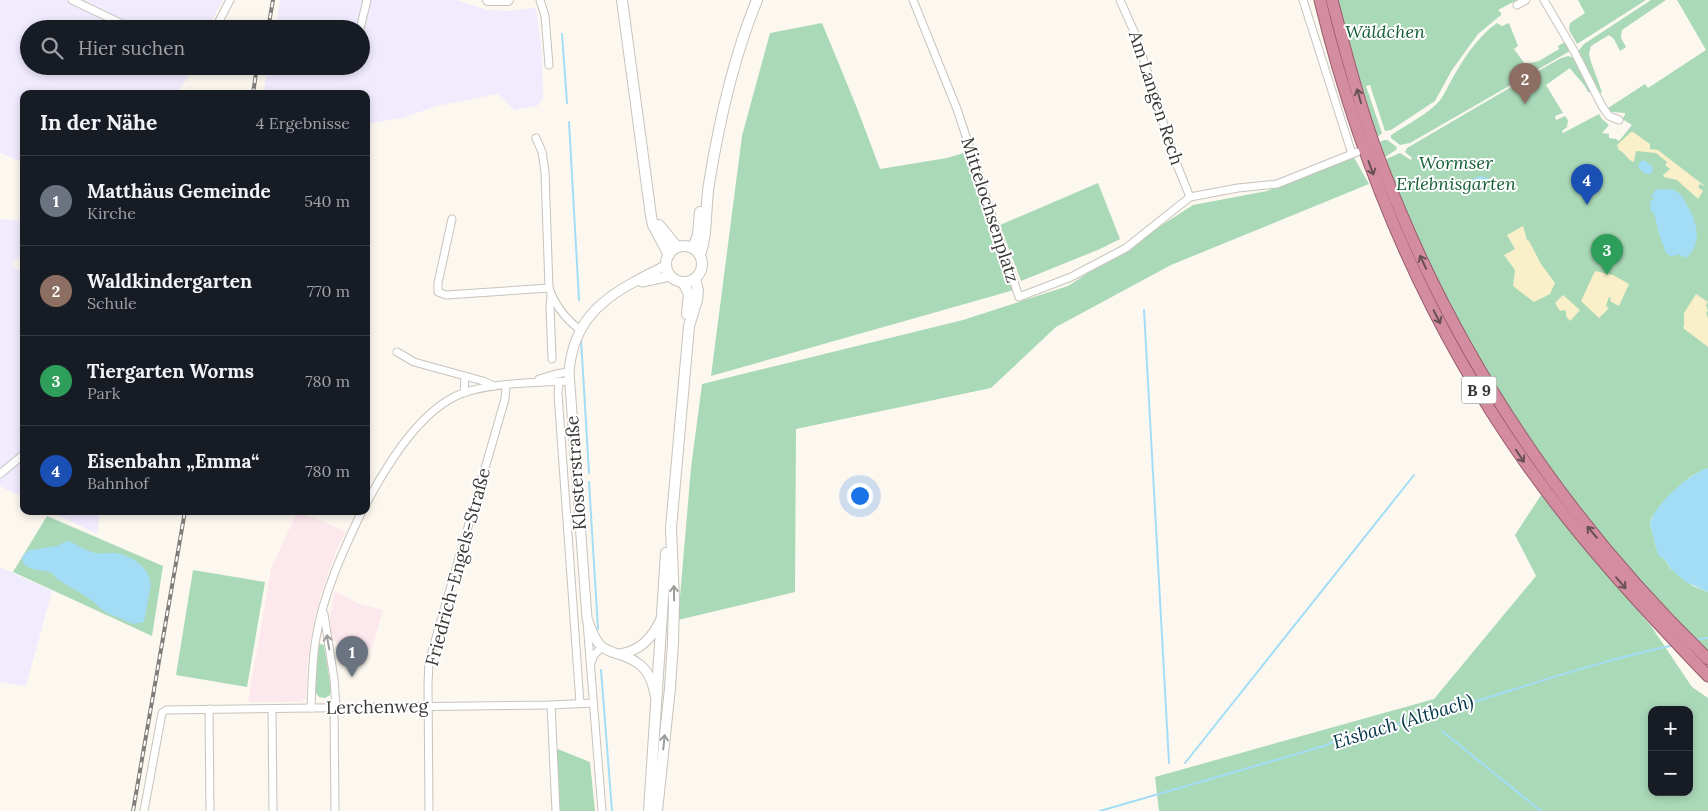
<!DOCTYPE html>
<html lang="de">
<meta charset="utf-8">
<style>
body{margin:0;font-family:Lora,serif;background:#242831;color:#f1f3f6}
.controls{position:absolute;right:15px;bottom:15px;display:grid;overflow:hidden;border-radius:10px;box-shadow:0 2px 8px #0003}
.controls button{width:45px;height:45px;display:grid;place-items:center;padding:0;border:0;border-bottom:1px solid #363941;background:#171b24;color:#f1f3f6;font:25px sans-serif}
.you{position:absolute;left:859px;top:495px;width:18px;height:18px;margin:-12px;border:4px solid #fff;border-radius:50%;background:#1a73e8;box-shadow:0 0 0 8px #1a73e833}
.badge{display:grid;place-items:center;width:32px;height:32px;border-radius:50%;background:#2563eb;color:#fff;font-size:16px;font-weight:700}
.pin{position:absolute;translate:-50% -41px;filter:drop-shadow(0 1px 2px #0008)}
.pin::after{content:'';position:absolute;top:26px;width:18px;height:15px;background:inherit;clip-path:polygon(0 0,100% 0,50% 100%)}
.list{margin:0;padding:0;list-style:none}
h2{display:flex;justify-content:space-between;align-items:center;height:65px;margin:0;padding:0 20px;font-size:21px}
h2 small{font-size:16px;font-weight:400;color:#9ea1a6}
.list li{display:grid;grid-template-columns:32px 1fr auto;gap:15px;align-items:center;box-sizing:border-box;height:90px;padding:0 20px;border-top:1px solid #363941}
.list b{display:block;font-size:19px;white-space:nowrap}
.list p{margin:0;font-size:16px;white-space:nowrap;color:#9ea1a6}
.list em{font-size:16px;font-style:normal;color:#9ea1a6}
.icon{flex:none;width:28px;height:28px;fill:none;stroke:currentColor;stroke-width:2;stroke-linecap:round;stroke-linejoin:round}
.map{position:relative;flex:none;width:1708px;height:811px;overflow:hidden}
.search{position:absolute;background:#171b24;box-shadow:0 2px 8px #0003;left:20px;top:20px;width:350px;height:55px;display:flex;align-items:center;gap:12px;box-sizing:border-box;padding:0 18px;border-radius:28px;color:#9ea1a6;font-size:19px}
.panel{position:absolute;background:#171b24;box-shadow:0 2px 8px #0003;left:20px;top:90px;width:350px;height:425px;border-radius:10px}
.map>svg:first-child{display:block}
</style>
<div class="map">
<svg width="1708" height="811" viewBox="0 0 1708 811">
<rect width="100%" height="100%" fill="#fcf8f0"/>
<g fill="#f0ebfd">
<path d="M0,0H223L207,29H29V66H194L193,70L176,94H24V163L0,153Z"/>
<path d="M280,0H456L488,10L508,11L536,8L542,52L543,98L537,106L515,110L497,94L437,106L402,118L366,124V94H263L268,66H361V29H275Z"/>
<path d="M0,219L24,221V252L12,264L17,270L24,273V498L0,486Z"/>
<path d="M49,511H100L97,534Z"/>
<path d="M0,567L52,591L26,686L0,682Z"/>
</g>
<g fill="#fde8ed">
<path d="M297,512L320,520L346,532L337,549L322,591L314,620L307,665L306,698L301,702H248L271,569Z"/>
<path d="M335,591L359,604L383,610L372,649L332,641L330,615Z"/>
</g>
<g fill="#aad9b8" fill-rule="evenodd">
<path d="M1336,0H1517L1498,10L1501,13V15L1478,34L1452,70L1435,101L1391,130L1385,131L1370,85L1366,86L1382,133L1376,138L1357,77Z"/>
<path d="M1578,0H1646L1577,44L1569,30L1570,23L1585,13Z"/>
<path d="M1651,0H1666L1622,30L1621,38L1626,47L1620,51L1614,39L1609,35L1591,46L1589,54L1591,62L1602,92L1600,93L1578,56L1579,50L1584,44Z"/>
<path d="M1677,0H1708V468L1690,477L1666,499L1651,519L1650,524L1656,547L1671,569L1693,586L1708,592V652L1625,564L1568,494L1510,412L1459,324L1409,220L1386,159L1400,153L1411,160L1412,158L1405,152L1407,148L1559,59L1568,56L1574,58L1592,92H1588C1584,82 1576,77 1570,68L1546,85L1563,113L1555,116L1556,120L1565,116L1568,120L1567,127L1562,131L1563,133L1599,114L1602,119L1609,125L1602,133L1609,134V138L1616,139L1619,141L1632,125L1622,119L1625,115V113L1611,112L1608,108L1645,84L1648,88L1706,50Z"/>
<path d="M822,23L857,108L880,169L947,158L970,151L1014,290L711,376L742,136L770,33Z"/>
<path d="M1497,23L1502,26L1509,23L1518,46L1514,49L1525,64L1539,61L1559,49L1558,46L1565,42L1570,51L1410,143L1400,145L1391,138V135C1406,125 1430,113 1441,99C1445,93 1448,86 1452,79C1463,59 1478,36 1497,23Z"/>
<path d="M1384,140H1387L1397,147L1396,150L1385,157L1380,142Z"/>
<path d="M1352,154L1369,184L1171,265L1056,327L991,388L796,429L795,592L678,620L691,468L702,384L963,320L1068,286L1193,205L1267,191L1300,178Z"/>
<path d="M1098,183L1120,239L1100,249L1021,281L1000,225Z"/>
<path d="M1541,495L1651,626L1692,687L1708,698V811H1159L1155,777L1434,699L1536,576L1515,535ZM1652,710H1689V792H1652Z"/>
<path d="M47,516L163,566L152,636L13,572Z"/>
<path d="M193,570L265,582L247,687L176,675Z"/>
<path d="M321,644L324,645L331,690L330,695L325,698L319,697L315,692L318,648V645Z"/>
<path d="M555,748L590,762L595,811H559Z"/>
</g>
<g fill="#f9efc9">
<path d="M1631,132H1633L1650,144V149L1658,150L1706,187L1700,184L1698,187L1703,191L1698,199L1677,180L1664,177L1663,175L1670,169L1665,165L1667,162L1656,153L1636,151L1634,161L1633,162C1627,159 1625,153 1619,150L1617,145Z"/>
<path d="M1523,226L1527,240L1529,241L1541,264L1555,283L1550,294L1534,302L1513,286L1515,270L1504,255L1515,249L1507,235Z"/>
<path d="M1595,271L1613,275L1629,284L1619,306L1610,301L1611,298L1609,297L1606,306L1609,308L1599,318L1581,301Z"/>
<path d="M1696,294L1708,302L1706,305L1708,311L1706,312L1708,318V347L1683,328L1684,326V313Z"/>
<path d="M1563,295L1580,310L1570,321L1566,316V312L1565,310L1560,311L1555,303Z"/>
</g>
<g fill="#a3ddf5">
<path d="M1644,160L1652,166L1653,170L1651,174L1644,173L1638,167L1640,162Z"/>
<path d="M1480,176L1488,178L1487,183L1481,186L1472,185L1473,179Z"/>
<path d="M1656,189C1662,190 1670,188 1676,191C1682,194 1685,202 1688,207C1698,224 1702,244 1686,258L1678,254L1672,257L1666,253L1659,234L1654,213L1651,212L1650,200H1653L1654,198L1651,197Z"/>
<path d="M1708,468V592L1686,582L1671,569L1665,560L1658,555L1650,524C1654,505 1690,473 1708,468Z"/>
<path d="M67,541C77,544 85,551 96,553C102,555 108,552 115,553C132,555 149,568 151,584L144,622L133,624L105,612L90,599L57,579L52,573C42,569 22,572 22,557L29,550L57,546Z"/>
</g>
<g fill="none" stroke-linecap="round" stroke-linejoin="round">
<g stroke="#a3ddf5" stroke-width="2">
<path d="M562,34L567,103"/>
<path d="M569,122L579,300"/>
<path d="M1144,310L1169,763"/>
<path d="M581,339L589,473"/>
<path d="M589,482L598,629"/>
<path d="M1695,640L1708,638"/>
<path d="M601,670L612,811"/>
<path d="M1442,731L1541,811"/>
<path d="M1185,763L1414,475"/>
<path d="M1100,811L1324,746C1356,731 1392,727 1426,717C1508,692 1590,663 1674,645"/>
</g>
<g stroke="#c8c3bc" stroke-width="9">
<g id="minor">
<path d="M72,0L133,29"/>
<path d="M540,0L545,16L549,65"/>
<path d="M913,0L957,109L1019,297L1071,277L1126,248L1190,197L1238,188L1277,184L1357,152"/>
<path d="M1120,0L1136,36L1175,160L1190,197"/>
<path d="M1303,0L1352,154"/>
<path d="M1544,0L1574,51L1602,106L1609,116L1619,120"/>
<path d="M1517,5L1526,0"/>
<path d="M215,29L230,0"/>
<path d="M360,29L367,0"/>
<path d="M536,138L542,152L545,172L549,288C555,306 566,319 580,330"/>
<path d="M452,219L438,283V292L446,295L549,288"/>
<path d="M551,296L550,306L552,359"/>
<path d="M397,352L414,362L483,381L494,386"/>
<path d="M539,379L556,374L569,372"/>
<path d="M559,381L558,394L580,703"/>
<path d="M464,393L465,376"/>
<path d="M0,474L24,454"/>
<path d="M366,504C387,465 420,409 463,393C492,383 538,382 569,381"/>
<path d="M324,614L334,679L336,707"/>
<path d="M587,622L602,811"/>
<path d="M591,663L594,655L602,647"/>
<path d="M551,705L556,811"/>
<path d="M311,708C312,685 312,661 316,638C323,594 343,551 362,511"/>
<path d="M334,708L335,811"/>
<path d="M209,709L210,811"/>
<path d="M272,709L273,811"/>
<path d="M144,811L162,713L166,710L551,705L593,703"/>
<path d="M429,811L428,684L429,662L505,399L506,386"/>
</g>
</g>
<g stroke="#c8c3bc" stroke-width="11">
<g id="tertiary">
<path d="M642,282L670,276"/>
<path d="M620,654C640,651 653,637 661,619"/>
<path d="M655,695C651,671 641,661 618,654C612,652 605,650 601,646C593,638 590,627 587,618L569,372C573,326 596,302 636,281C646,275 656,271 666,265"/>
</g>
</g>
<g stroke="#c8c3bc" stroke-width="12">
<g id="secondary">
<path d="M488,0H508"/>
<path d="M622,0L651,216L653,225L669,255"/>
<path d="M659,225L677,247"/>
<circle cx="684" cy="264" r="18"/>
<path d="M693,248L698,235L700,212"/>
<path d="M700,255C708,232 705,208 709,184C719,122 733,58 757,0"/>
<path d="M683,282L689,294L687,314"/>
<path d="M649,811L666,553"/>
<path d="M657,811L670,688L673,642L674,600L671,528L689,326L697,300L698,290L695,279"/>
</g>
</g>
<g stroke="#985c6b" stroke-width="13">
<g id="trunk">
<path d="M1320,0C1360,165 1427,323 1525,462C1579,539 1643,608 1708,676"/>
<path d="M1332,0C1343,42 1354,85 1368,127C1382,170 1401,214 1420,256C1491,408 1587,542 1708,659"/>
</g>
</g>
<use href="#minor" stroke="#fff" stroke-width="7"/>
<use href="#tertiary" stroke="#fff" stroke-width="9"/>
<use href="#secondary" stroke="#fff" stroke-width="10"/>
<use href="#trunk" stroke="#d48ca0" stroke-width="11"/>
<g stroke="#807d78" stroke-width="4">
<g id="rail">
<path d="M268,29L273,0"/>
<path d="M253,94L257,66"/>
<path d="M133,811L185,511"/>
</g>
</g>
<use href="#rail" stroke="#fff" stroke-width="2" stroke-dasharray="5.5" stroke-linecap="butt"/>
</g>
<defs><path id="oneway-shaft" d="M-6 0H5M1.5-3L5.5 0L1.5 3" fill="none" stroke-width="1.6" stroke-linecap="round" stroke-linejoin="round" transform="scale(1.25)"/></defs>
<g stroke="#685155">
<use href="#oneway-shaft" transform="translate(1359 96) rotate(-106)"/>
<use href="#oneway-shaft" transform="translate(1371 168) rotate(70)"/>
<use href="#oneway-shaft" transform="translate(1423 262) rotate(-115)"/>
<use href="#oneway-shaft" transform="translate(1437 317) rotate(63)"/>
<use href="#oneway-shaft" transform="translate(1520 456) rotate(56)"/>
<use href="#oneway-shaft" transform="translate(1592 532) rotate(-130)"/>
<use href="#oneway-shaft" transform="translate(1621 583) rotate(49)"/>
</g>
<g stroke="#9c9c9a">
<use href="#oneway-shaft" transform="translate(674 593) rotate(-91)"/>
<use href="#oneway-shaft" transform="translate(328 642) rotate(-100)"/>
<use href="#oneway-shaft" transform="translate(664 742) rotate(-84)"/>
</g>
<g text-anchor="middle" stroke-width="4" stroke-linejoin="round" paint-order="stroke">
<rect fill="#fff" stroke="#757472" stroke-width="1" x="1461.5" y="376.5" width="35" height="27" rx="4"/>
<g font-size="16" font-weight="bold" fill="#3a3835">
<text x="1479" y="396">B 9</text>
</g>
<g font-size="18" font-style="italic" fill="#135e35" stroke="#fff">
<text x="1385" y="38">Wäldchen</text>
<text x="1456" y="169">Wormser<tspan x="1456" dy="21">Erlebnisgarten</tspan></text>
</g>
<g font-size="18" fill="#3a3835" stroke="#fff">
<text transform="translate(1156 98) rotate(72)" y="6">Am Langen Rech</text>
<text transform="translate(990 210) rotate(72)" y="6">Mittelochsenplatz</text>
<text transform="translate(576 473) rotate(-94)" y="6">Klosterstraße</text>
<text transform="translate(458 567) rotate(-75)" y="6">Friedrich-Engels-Straße</text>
<text transform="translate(377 707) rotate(-1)" y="6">Lerchenweg</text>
</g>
<g font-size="19" font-style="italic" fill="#003546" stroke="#fff">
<text transform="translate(1403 721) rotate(-17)" y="7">Eisbach (Altbach)</text>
</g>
</g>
</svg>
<div class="controls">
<button>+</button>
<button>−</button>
</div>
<div class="you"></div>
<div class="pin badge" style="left:352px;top:677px;background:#6b7280">1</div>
<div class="pin badge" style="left:1525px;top:104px;background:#8d6e63">2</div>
<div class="pin badge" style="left:1607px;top:275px;background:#2e9e5b">3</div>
<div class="pin badge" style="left:1587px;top:205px;background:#1a4fb4">4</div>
<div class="search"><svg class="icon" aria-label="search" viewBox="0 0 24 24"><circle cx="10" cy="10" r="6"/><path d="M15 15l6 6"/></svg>Hier suchen</div>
<section class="panel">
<h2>In der Nähe<small>4 Ergebnisse</small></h2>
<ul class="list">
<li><span class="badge" style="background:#6b7280">1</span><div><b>Matthäus Gemeinde</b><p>Kirche</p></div><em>540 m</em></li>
<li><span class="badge" style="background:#8d6e63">2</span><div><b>Waldkindergarten</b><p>Schule</p></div><em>770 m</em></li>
<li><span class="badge" style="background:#2e9e5b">3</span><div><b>Tiergarten Worms</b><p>Park</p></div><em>780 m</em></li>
<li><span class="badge" style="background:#1a4fb4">4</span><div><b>Eisenbahn „Emma“</b><p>Bahnhof</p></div><em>780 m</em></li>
</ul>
</section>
</div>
